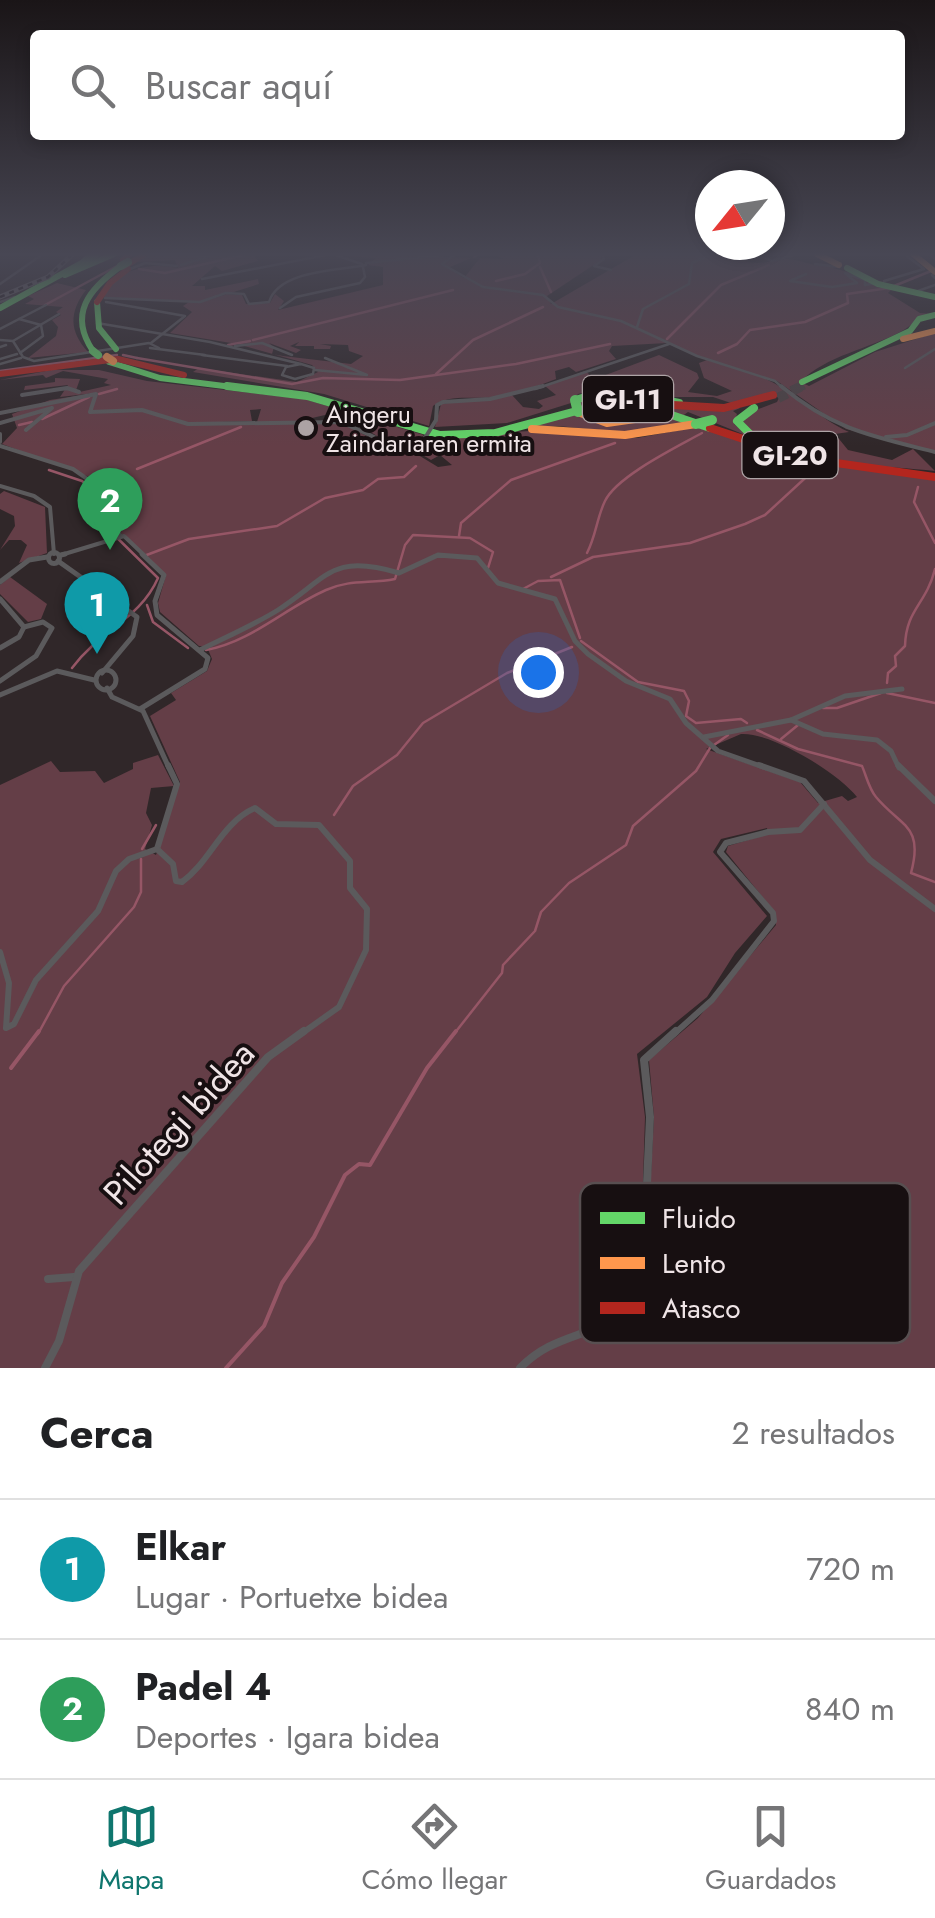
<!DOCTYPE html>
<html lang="es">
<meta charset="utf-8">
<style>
body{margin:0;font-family:Jost,sans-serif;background:#f6f6f6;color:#202124}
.compass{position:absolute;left:695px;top:170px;width:90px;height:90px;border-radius:50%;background:#fff;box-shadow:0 5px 15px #0003;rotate:240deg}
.you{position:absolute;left:538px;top:672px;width:35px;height:35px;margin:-25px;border:8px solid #fff;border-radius:50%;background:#1a73e8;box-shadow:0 0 0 15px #1a73e833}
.badge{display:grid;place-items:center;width:65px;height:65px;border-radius:50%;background:#0f766e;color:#fff;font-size:32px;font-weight:700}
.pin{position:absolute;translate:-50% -82px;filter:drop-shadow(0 2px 5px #0008)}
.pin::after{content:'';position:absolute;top:52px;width:35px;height:30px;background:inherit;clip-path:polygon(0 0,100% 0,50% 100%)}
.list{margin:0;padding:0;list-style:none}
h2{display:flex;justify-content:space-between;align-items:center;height:130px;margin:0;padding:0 40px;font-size:42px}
h2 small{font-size:32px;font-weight:400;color:#757577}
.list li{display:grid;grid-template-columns:65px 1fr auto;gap:30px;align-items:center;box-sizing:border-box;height:140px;padding:0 40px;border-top:2px solid #e0e0e0}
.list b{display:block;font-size:38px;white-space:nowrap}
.list p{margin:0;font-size:32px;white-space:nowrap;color:#757577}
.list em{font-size:32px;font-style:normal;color:#757577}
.icon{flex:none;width:55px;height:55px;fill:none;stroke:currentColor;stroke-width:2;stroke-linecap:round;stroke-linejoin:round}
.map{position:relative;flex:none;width:935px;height:1368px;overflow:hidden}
.search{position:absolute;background:#fff;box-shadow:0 5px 15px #0003;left:30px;right:30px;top:30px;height:110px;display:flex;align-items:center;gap:25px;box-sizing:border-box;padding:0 35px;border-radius:10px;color:#757577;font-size:38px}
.sheet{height:410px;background:#fff}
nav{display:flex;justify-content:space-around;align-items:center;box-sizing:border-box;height:140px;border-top:2px solid #e0e0e0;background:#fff;font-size:28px;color:#757577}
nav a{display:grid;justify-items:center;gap:5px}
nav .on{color:#0f766e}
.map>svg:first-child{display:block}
</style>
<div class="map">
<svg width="935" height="1368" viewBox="0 0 935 1368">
<rect width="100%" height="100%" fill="#302729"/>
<g fill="#643e47" fill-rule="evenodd">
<path d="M150,254H259L255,257L258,261L222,271L215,266L192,286H205V290L258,279L259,284L199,303L225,294L242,295L246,304L270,303L275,294L284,301L278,310L383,285V267L368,265L376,258L344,256L348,254L471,258L448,268L464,278L480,258L504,259L492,254H601V260L547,296L551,304L637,254H750L741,259C759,268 770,259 788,259C804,260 819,270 835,264L833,268L883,282L892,289L888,293L920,313L935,314C915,315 917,323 902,331C869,349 827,355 800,382L809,386L875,352L935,333V451L846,429L777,381L759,376C792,389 816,417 849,432L835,434L848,450L892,460L913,449L935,471C879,465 780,465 741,421L745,414L777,402L779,398L771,393L734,404L713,397H661L596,389L578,394L571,403L507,423L435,427L441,404L512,395L523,407L539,409L543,406L537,401L556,395L545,386L585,371L595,379L659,355L697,373L699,378L688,392L717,396L732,391L704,378L699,363L707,360L667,343L612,346L609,351L616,359L576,372L569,367L555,371L556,379C536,387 516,393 495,397C475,400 449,393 433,406L429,426L324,394L193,372L199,368L297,382L318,372L312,365L237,344L170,333L192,312L183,306L189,302L104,297C116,268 150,262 178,268L175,260L137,262ZM299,342L295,346H314V349H330L331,346L320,344L348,345L349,351L363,356L351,364L283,356L272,354L274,347L269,343L296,353L301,350L290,346Z"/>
<path d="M57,283L86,290C69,312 69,331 88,352L28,358L56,336L58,327L52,320L61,315L56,312L63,307L25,304L34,299L28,296Z"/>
<path d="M51,370H99L147,381L304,399L424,435C399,459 380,434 356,425C344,421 333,424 325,415L312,418L314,424L257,422L261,409L250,410L252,421L188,423H333L348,426L383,445L405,447L438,467L452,465L440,455L431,460L411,448L428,437L547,430L637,438L702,426L785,459L935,479V1368H0V785L51,761L60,772L95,771L104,783L133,769V763L158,755L174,786L151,788L146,813L152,825L145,849L156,855L180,782L150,716L176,700L171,693L207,671L212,659L207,647L199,646L160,612L158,603L166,575C145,557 98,523 110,494L103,482L2,444L17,428L12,414L50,400L95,393L60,397L68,385L24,390L25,386L55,382V378L80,379L75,393L111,385L104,383L108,379L63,371L46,378L43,375L0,380ZM741,734C772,732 838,773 857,797L848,801L842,796L818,803L800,782L706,749ZM767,828L768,834L728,846L726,852L774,911L776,925L698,1018L649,1060L654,1117L649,1212L642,1213L645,1117L637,1054L707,997L735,953L767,916L713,852L721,839Z"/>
<path d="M614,391L681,408H740L733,411L737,414L734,424L750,437L688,412L681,417L695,423L628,433L558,426L520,429L584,409L577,402L586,394Z"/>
<path d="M4,491L45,507L47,553L19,563L27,545L21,540H9L0,550L15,526L14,516L0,509V494Z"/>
<path d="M10,577L47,604L41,619L28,622L0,594V585Z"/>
</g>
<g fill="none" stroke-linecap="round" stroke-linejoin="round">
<g stroke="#965666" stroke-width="2.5">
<path d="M930,254L935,259"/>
<path d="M474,257L479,254"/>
<path d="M540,267L551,292"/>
<path d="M139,269L165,273L244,255"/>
<path d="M496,281L525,274L540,263L538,254"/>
<path d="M894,286L931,271"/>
<path d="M45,305L117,266"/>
<path d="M667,339L721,285L769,265"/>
<path d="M253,340L453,290"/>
<path d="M228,345L250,341"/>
<path d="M718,353L737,344L750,330L805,322L848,303L847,294L889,288"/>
<path d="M123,355L137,358"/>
<path d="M137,358L292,384L323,378L400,380L516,364L610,344"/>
<path d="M0,371L117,355"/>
<path d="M436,374L473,340L543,307"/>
<path d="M99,394L117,389"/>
<path d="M42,419L89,397"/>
<path d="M19,425L32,422"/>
<path d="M137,469L241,427"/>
<path d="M49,470L82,481L99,494L104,525L158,578C140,619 101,629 72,668"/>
<path d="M918,487L914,502L935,543"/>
<path d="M459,536L461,523L511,480L615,443"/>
<path d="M587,553C596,536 597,517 605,501C617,476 677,447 702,433"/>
<path d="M144,556L189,539L277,526L325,498L363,490L378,479L404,477L416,466"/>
<path d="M551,577L593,557L690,543L745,524L765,515L815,469"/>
<path d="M523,589L538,581L560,580L580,638"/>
<path d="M147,605L153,622L188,648"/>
<path d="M581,641L638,682L684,691L689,701L686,716L696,723L741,719L747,723"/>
<path d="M206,650C251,642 285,608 326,590C350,579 370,584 395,579L405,545L413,535L470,538L493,552L488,568"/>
<path d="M887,683L888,673L896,666L895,656L905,646C906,609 926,605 935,569"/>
<path d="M887,693L935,703"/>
<path d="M823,708H837L881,693"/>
<path d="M757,730L798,749L862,766C866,775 869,789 876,797C901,827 924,825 911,873L935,882"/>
<path d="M781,739L798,725"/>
<path d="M714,745L728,735"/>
<path d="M334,815L353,786L397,755L423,723L507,673L572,647"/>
<path d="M142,849L156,825"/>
<path d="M38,1034L64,986L134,907L141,892V859"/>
<path d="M454,1034L502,973L503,965L535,931L541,912L569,883L626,845L633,826L696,771L710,748"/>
</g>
<g stroke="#965666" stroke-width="4">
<path d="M11,1068L39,1031"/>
<path d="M226,1368L264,1326L282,1283L314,1237L345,1175L359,1164L370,1165L427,1068L456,1031"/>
</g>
<path stroke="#4d4345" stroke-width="8" stroke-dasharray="8 4" stroke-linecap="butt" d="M797,389L807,384"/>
<path stroke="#4d4345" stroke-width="10" stroke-dasharray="10 5" stroke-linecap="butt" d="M778,398L802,386"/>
<g stroke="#5b5a5c" stroke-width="2.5">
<path d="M168,254L210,256L181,265"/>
<path d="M332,254L362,264"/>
<path d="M456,254L442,264L483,287L543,295L558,307L621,321L697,356L775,381L784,389"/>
<path d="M602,254L604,259L594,266L611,270"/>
<path d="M757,254L772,261L797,254"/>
<path d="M366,263L453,254"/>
<path d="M815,264L839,267"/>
<path d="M123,272L145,263L177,266"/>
<path d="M806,274L790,281L832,287L857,283L845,273L865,280V285L876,283"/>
<path d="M932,275L935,278"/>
<path d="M202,279L331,254"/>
<path d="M884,281L924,269L904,254"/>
<path d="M0,284L43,254"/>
<path d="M918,291L935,285"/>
<path d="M105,298L200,302L226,293L244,294L249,304L269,302C279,270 337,271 366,265"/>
<path d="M0,302L15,297"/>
<path d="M106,302L185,316L151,343"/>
<path d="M280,308L296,297L360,283L365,277L363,267"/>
<path d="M19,319L41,325"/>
<path d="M97,323L210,342L301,364"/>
<path d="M637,327L643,309L689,284L692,263L712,254"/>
<path d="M0,329L46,305"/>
<path d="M0,340L13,341L23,357L34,361L149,343L159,348"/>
<path d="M13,341L59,314"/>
<path d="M235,346L262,343L292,355"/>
<path d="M0,347L6,345"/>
<path d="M150,348L205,355"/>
<path d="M20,353L43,336L41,325"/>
<path d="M202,355L287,366"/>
<path d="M0,359L17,354"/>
<path d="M0,364L21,358"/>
<path d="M301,364L314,368L313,374L295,379L282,375L286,367Z"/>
<path d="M905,368L935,349"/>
<path d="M315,370L367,375L325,358"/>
<path d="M62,389H69"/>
<path d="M535,389L669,344"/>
</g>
<g stroke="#5b5a5c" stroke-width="4">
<path d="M781,386C834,430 871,436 935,452"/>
<path d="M22,395L67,388L79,392"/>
<path d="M0,413L96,394L90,412L142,410L188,424L341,422L394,446L414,445L425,438"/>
<path d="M436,420L437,405L443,402L490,399L543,386"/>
<path d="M0,423L52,408L26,430"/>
<path d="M0,434V442"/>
<path d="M886,437L907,435L935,423"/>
<path d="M0,446L73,469L103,490L104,516L121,536"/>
<path d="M0,486L34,496L50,507L54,554"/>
<path d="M61,555L124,536L145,556"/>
<path d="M435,556H456"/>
</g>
<g stroke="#5b5a5c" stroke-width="5">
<circle cx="54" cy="558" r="5.5"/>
<path d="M61,555L65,554"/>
<path d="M58,561L137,617L133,636L102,673"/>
<path d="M0,582L29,560L47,557"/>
<path d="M0,599L24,627L19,637L0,648"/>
<path d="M200,650C226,637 254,625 278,610C329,577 331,553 399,573L438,555L477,558L498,583L555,599L575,641L588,654L626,681L670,699L686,723L718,751L766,768"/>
<circle cx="106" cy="680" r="10"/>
<path d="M0,681L36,656L52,628L43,622L24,627"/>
<path d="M107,688L112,697L143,711L169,768"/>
<path d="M0,695L57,671L94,680"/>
<path d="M140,709L205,669L208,658L157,615L155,601L164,575L142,554"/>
<path d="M791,720L845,696L902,689"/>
<path d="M704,737L791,720L823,734L877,740L891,751L899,768"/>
</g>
<g stroke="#5b5a5c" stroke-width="6">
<path d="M759,765L804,781L870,860L935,909"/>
<path d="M898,765L935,801"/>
<path d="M157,849L177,784L168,765"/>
<path d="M157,849L173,864L176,881L182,882C211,861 221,823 255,808L276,824L319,825L350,861V888L367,909L366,950L339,1007L301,1034"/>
<path d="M0,952L9,983L6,1028L14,1024L36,980L98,911L116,871L129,859L157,849"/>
<path d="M674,1034L712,1000L774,921L773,913L720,852L726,843L768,832L800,830L824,804"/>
</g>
<g stroke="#5b5a5c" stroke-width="8">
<path d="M48,1279L74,1277"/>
<path d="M45,1368L59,1341L79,1271L268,1057L304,1031"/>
<path d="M520,1368C560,1327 602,1342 642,1294L650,1117L644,1060L676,1031"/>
</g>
<g stroke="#63d668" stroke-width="6">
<path d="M847,268L878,284L935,297"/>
<path d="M74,270L92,254"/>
<path d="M65,275L114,254"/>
<path d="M97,302L99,328L116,349"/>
<path d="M0,308L98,254"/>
<path d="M93,351C68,314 89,289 121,266"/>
<path d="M109,362L160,378L248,389"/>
<path d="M802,382L910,331L919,319L935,315"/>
</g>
<g stroke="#63d668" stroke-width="8">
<path d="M227,386L307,396L440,435L495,433L595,406L651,408L710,428"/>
<path d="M575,400L613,389L679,403"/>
<path d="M752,436L737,421L754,408"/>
</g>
<g stroke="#ff974d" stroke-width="6">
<path d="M817,254L839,265"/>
<path d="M913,254L935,272"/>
<path d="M903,339L935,331"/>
</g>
<g stroke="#ff974d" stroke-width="8">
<path d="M578,412L607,423L663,415"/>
<path d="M532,429L625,435L696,424"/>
</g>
<g stroke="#b3261e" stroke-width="6">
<path d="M130,263L145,254"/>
<path d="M97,302L110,283L128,269L123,260L130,254"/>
<path d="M0,374L118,359L184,375"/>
</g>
<g stroke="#b3261e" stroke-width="8">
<path d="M673,405L724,408L773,395"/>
<path d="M710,428L801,458L935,477"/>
</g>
<g stroke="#676365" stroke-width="5">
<path id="rail" d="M0,297L48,277L73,254"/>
</g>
<use href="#rail" stroke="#170f11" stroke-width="2.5" stroke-dasharray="5" stroke-linecap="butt"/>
<path stroke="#5b5a5c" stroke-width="4" d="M425,438L436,420"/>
<g stroke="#63d668" stroke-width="8">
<path d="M121,266L128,262"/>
<path d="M93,351L98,355"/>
</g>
<g stroke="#63d668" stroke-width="10">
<path d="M575,400L578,412"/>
<path d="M696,424L712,420"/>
</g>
<path stroke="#ff974d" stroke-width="8" d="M107,357L113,361"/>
</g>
<linearGradient id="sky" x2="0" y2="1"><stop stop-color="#1a1517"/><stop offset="0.57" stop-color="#484754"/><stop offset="1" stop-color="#484754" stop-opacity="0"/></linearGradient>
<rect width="935" height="446" fill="url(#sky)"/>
<circle fill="#aca2a4" stroke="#170f11" stroke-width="4" cx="306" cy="428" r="10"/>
<g text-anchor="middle" stroke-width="8" stroke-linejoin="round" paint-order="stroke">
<g font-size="25" fill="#efe4e6" stroke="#170f11" text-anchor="start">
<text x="326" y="423">Aingeru<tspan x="326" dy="29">Zaindariaren ermita</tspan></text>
</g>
<g fill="#170f11" stroke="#aea4a6" stroke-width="2.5">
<rect x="583" y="376" width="90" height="46" rx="8"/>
<rect x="742.5" y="432" width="95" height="46" rx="8"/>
</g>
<g font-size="28" font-weight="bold" fill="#efe4e6">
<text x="628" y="409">GI-11</text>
<text x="790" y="465">GI-20</text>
</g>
<g font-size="35" fill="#efe4e6" stroke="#170f11">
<text transform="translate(179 1123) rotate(-48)" y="12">Pilotegi bidea</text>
</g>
</g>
<rect x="580" y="1183" width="330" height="160" rx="15" fill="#170f11" stroke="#584f51" stroke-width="2.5"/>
<rect x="600" y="1212" width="45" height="12" fill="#63d668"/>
<rect x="600" y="1257" width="45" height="12" fill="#ff974d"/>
<rect x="600" y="1302" width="45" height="12" fill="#b3261e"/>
<g font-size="28" fill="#efe4e6">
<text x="662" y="1228">Fluido</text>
<text x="662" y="1273">Lento</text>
<text x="662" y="1318">Atasco</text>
</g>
</svg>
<svg class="compass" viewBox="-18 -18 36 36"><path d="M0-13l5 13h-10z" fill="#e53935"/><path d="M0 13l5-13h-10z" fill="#757577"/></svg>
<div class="you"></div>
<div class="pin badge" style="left:97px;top:654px;background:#0f9aa8">1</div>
<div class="pin badge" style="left:110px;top:550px;background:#2e9e5b">2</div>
<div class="search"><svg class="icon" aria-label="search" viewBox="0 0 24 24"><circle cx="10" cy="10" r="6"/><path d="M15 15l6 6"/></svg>Buscar aquí</div>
</div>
<section class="sheet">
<h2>Cerca<small>2 resultados</small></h2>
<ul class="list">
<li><span class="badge" style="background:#0f9aa8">1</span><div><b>Elkar</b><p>Lugar · Portuetxe bidea</p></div><em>720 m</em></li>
<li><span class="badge" style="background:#2e9e5b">2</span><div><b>Padel 4</b><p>Deportes · Igara bidea</p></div><em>840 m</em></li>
</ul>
</section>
<nav>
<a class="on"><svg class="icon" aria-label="map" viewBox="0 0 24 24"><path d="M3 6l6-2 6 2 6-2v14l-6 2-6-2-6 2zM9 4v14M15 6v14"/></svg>Mapa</a>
<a><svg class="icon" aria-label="directions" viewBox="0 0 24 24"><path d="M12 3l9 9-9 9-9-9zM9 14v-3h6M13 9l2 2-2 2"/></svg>Cómo llegar</a>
<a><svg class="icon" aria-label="saved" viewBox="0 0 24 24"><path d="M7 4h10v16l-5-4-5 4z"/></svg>Guardados</a>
</nav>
